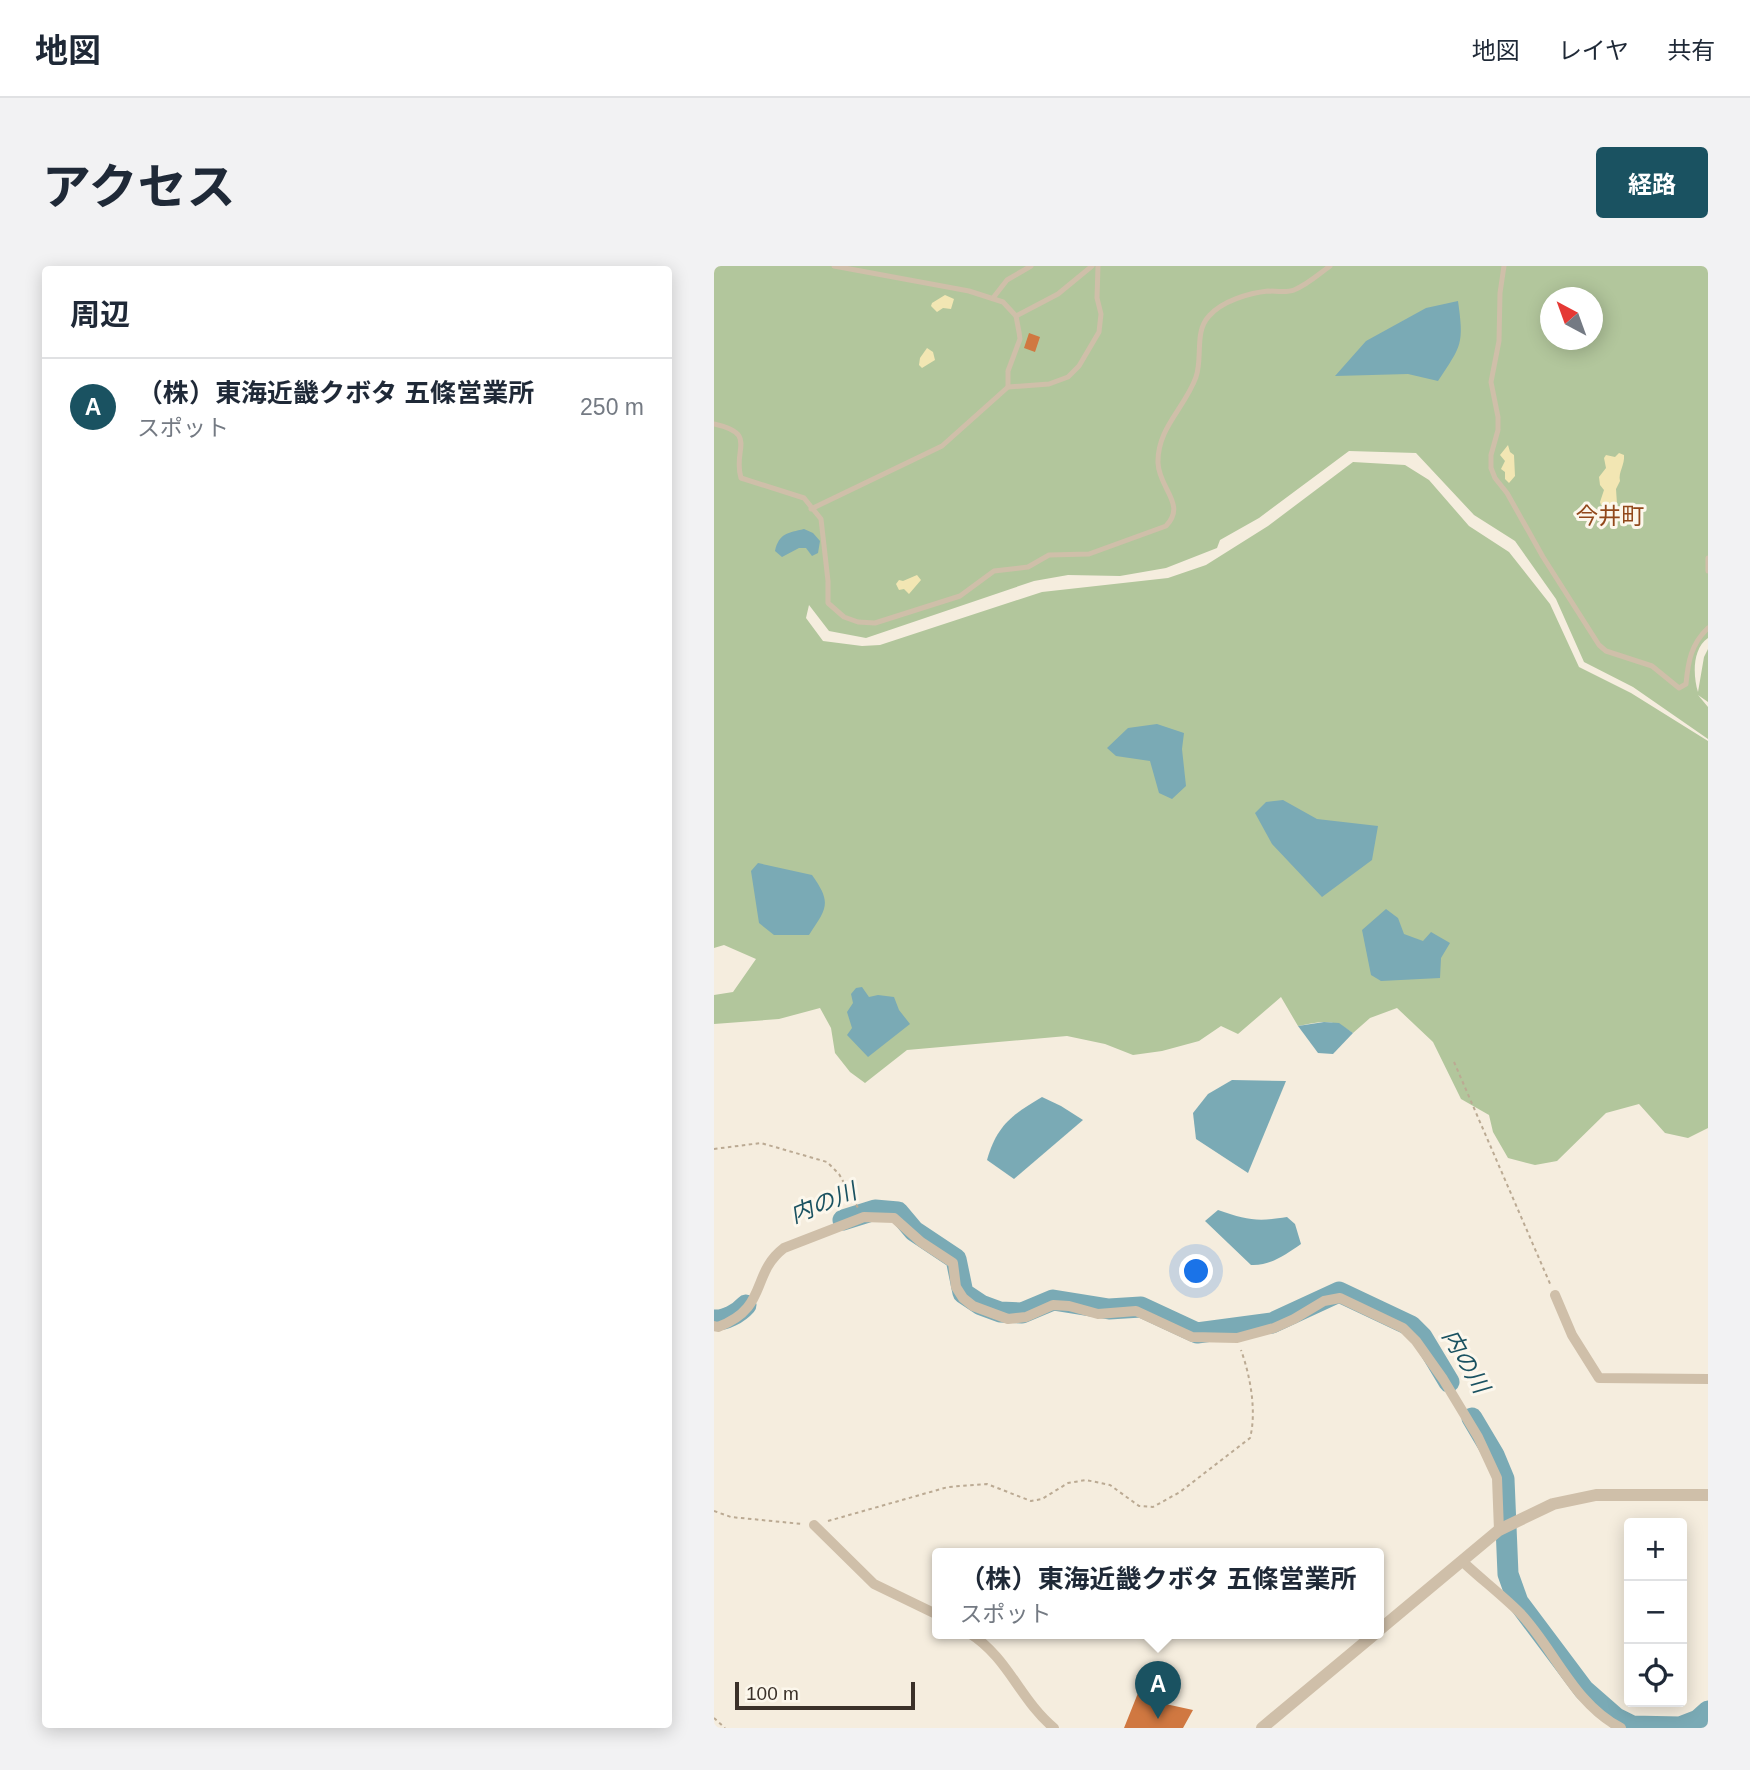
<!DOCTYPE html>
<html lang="ja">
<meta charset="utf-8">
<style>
body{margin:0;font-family:Helvetica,"Noto Sans JP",sans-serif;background:#f2f2f3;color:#1f2937}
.controls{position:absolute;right:21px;bottom:21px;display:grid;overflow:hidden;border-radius:7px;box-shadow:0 4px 18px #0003}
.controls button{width:63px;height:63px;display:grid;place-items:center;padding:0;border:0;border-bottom:2px solid #e0e1e3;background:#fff;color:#1f2937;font:35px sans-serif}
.compass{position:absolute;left:826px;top:21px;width:63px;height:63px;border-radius:50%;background:#fff;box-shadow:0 4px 18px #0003;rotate:319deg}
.scale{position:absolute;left:21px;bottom:18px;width:180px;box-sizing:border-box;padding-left:7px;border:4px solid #3b3129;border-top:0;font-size:19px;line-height:24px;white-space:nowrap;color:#3b3129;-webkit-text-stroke:5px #fcf7ec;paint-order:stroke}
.you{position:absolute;left:483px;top:1006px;width:24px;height:24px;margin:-18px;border:5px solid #fff;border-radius:50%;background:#1a73e8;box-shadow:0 0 0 10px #1a73e833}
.badge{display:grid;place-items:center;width:46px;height:46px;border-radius:50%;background:#1a5261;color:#fff;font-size:23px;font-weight:700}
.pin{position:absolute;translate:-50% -58px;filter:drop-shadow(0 2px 4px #0008)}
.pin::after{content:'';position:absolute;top:37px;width:24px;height:21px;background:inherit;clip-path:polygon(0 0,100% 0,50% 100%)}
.popup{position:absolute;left:218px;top:1282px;width:452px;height:91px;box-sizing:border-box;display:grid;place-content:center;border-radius:7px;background:#fff;filter:drop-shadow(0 2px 5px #0005);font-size:23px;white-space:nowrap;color:#747a83}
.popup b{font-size:26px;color:#1f2937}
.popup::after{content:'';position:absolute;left:50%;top:100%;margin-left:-14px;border:14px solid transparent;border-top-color:#fff}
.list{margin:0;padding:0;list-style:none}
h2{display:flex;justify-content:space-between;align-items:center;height:91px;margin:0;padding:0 28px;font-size:30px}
h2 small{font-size:23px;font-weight:400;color:#747a83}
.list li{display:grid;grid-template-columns:46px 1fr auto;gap:21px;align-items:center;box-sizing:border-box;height:98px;padding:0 28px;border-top:2px solid #e0e1e3}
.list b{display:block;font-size:26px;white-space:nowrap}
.list p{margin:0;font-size:23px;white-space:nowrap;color:#747a83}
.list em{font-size:23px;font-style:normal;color:#747a83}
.icon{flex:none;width:38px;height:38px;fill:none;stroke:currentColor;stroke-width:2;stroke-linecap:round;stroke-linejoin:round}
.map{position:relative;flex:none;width:994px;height:1462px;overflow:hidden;border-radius:7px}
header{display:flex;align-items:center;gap:42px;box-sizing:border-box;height:98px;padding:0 35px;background:#fff;border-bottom:2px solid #e0e1e3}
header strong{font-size:33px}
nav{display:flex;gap:38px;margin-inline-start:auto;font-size:24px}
.intro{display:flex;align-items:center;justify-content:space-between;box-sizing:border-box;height:168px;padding:0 42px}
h1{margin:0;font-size:49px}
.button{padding:18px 32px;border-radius:7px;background:#1a5261;color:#fff;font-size:24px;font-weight:700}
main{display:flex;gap:42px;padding:0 42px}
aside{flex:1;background:#fff;border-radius:7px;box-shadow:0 4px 18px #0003}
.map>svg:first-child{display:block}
</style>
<header>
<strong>地図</strong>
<nav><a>地図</a><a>レイヤ</a><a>共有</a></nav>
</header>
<div class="intro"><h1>アクセス</h1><a class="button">経路</a></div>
<main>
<aside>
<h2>周辺<small></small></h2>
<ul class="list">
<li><span class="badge">A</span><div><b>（株）東海近畿クボタ 五條営業所</b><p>スポット</p></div><em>250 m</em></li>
</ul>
</aside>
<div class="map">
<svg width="994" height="1462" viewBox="0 0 994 1462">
<rect width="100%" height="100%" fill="#f5edde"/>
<path fill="#b2c69c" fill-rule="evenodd" d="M0,0H994V372C978,383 979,410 984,426L990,391L994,383V436L984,429L994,441V473L919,421L870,396L842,333L801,275L760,249L702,187L635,185L545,252L506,274L503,282L452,302L406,310L354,309L320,315L152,372L115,365L95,339L92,352L109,375L148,380L166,379L328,326L454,312L492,299L554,260L639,196L691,199L715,214L755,260L795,286L836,338L865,401L917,427L994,475V862L974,872L951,867L925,838L892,847L843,895L821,899L794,892L779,866L775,849L747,833L719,776L683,742L656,752L639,767C618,752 609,755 584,760L567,731L524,768L507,760L485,775L448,785L419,789L391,778L353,770L193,784L151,817L136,806L121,787L117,762L106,742L65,753L0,758V729L19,726L42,693L10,679L0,682ZM836,32H878V74H836Z"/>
<g fill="#f2e6b3">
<path d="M231,29L240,33L237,43L229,42L223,46L217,40L218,37Z"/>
<path d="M213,82L219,86L221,94L208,102L205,99L206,92Z"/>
<path d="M794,179L796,186L800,189L801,210L795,217L791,213V206L787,203L791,195L786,189Z"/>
<path d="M905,187L910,189C911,199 904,206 906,215L902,223L903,238L898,243L887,239L886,236L890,224L886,219L885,211L892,202L890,192L892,189L901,191Z"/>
<path d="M203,309L207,314L195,328L190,323L185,324L182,318L185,314L189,315Z"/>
</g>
<g fill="#7aaab5">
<path d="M744,35C750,78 748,79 724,115L694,108L621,110L652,75L712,42Z"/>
<path d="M90,263L99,267L106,275L104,287L98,290L92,282H85L68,291L61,285C65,267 74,267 90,263Z"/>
<path d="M443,458L470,467L468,483L472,520L458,533L445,527L436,495L402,490L393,482L414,462Z"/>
<path d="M569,534L603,553L664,560L658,594L608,631L558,578L541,547L552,536Z"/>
<path d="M44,597L98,609C118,637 113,642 95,669H60L45,657L37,605Z"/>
<path d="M672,643L684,652L690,668L709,675L717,666L736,677L727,692L726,712L667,715L657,709L648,664Z"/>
<path d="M148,721L155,731L164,729L180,731L185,744L196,758L154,791L133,769L138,762L133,746L139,737L137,728L142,722Z"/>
<path d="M610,756L625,757L639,767L619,788L604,787L584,760Z"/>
<path d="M518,814L572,815L534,907L482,873L479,847L494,828Z"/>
<path d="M328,831L347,840L369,854L300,913L273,894C283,859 298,849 328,831Z"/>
<path d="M504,944C533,954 543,956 573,951L581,958L587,978C571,989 556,1000 537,999L491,955Z"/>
</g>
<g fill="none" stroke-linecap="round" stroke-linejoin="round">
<g stroke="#7aaab5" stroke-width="21">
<path d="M129,954L161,944L184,946L200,965L242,993L249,1027L267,1039L286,1046L308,1047L339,1034L395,1043L427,1041L483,1067L558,1057L625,1026L697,1060L708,1071L735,1116"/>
<path d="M0,1054C11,1055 25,1047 32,1039"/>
<path d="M758,1152L780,1189L790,1213L794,1308L804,1336L870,1424L902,1452L918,1460L966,1461L984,1454L994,1445"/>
</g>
</g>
<g fill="#d07841">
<path d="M315,67L326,71L321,86L310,82Z"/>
<path d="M424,1427L447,1437L479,1444L469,1462H410Z"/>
</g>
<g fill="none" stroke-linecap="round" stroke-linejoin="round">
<g stroke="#bbaa93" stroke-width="2" stroke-dasharray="3.5 3.5" stroke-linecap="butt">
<path d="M740,796L837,1020"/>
<path d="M0,883L47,877L113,896L125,908L144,942"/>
<path d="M0,1245L17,1251L88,1258"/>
<path d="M114,1255L234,1221L273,1218L317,1235L328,1233L354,1217L372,1214L396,1219L425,1240L439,1241L466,1226L536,1172C543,1145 536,1109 527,1084"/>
<path d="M0,1452L11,1462"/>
</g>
<g stroke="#cfbfa9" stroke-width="5">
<path d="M120,0L255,25L289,36L302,50L305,66L306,73L294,105V121"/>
<path d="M790,0L786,27L785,75L777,116L784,151V164L777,189V202L781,212L793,227L829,291L885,379L892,385L938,400L965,422L972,418C974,396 977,378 994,362"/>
<path d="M279,32L293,14L317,0"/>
<path d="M302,50L344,28L378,0"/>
<path d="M0,158C45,168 18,183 27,212L90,232L107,253L114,315V337L130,351L144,356L161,357L246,330L280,305L314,301L335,289L375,288L452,260C473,238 445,223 444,197C443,162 471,142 482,111C489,91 480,66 495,50C508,35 535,27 554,25C562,25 573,27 580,24C593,19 605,8 616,0"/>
<path d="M97,243L228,180L294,121L335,118L354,111L365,100L385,66L387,48L383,32L384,0"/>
<path d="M994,292V305"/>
</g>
<g stroke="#cfbfa9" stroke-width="10">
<path d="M841,1029L858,1069L885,1112L994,1113"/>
<path d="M0,1060L4,1061C55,1042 36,1008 70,982L150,951L180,952L207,976L239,997L242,1021L249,1032L259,1040L294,1053L312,1051L339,1039L355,1040L384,1048L422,1045L478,1071L523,1072L560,1062L580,1053L610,1035L626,1032L689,1062L702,1075L729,1113L764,1171L783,1212L785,1264"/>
<path d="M100,1259L160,1318L224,1349"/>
<path d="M749,1296C767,1313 788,1329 806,1347C841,1384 859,1437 907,1462"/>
<path d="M255,1367C294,1391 306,1434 340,1462"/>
</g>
<g stroke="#cfbfa9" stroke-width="12">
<path d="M664,1365L785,1264L839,1238L882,1229H994"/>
<path d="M548,1462L662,1367"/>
</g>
</g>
<g text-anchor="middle" stroke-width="6" stroke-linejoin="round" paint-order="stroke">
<g font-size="23" fill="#91481b" stroke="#fcf7ec">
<text x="896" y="258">今井町</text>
</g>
<g font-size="23" font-style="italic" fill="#1a5261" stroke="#fcf7ec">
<text transform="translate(109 937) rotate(-22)" y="8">内の川</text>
<text transform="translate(752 1095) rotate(60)" y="8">内の川</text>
</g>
</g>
</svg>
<div class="controls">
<button>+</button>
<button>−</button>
<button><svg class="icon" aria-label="locate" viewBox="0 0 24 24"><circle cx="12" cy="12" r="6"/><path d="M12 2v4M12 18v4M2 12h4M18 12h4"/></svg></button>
</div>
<svg class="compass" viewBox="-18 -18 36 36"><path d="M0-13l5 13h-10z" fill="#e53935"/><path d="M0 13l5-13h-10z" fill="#747a83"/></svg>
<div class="scale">100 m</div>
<div class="you"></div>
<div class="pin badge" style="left:444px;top:1453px">A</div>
<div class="popup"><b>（株）東海近畿クボタ 五條営業所</b>スポット</div>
</div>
</main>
